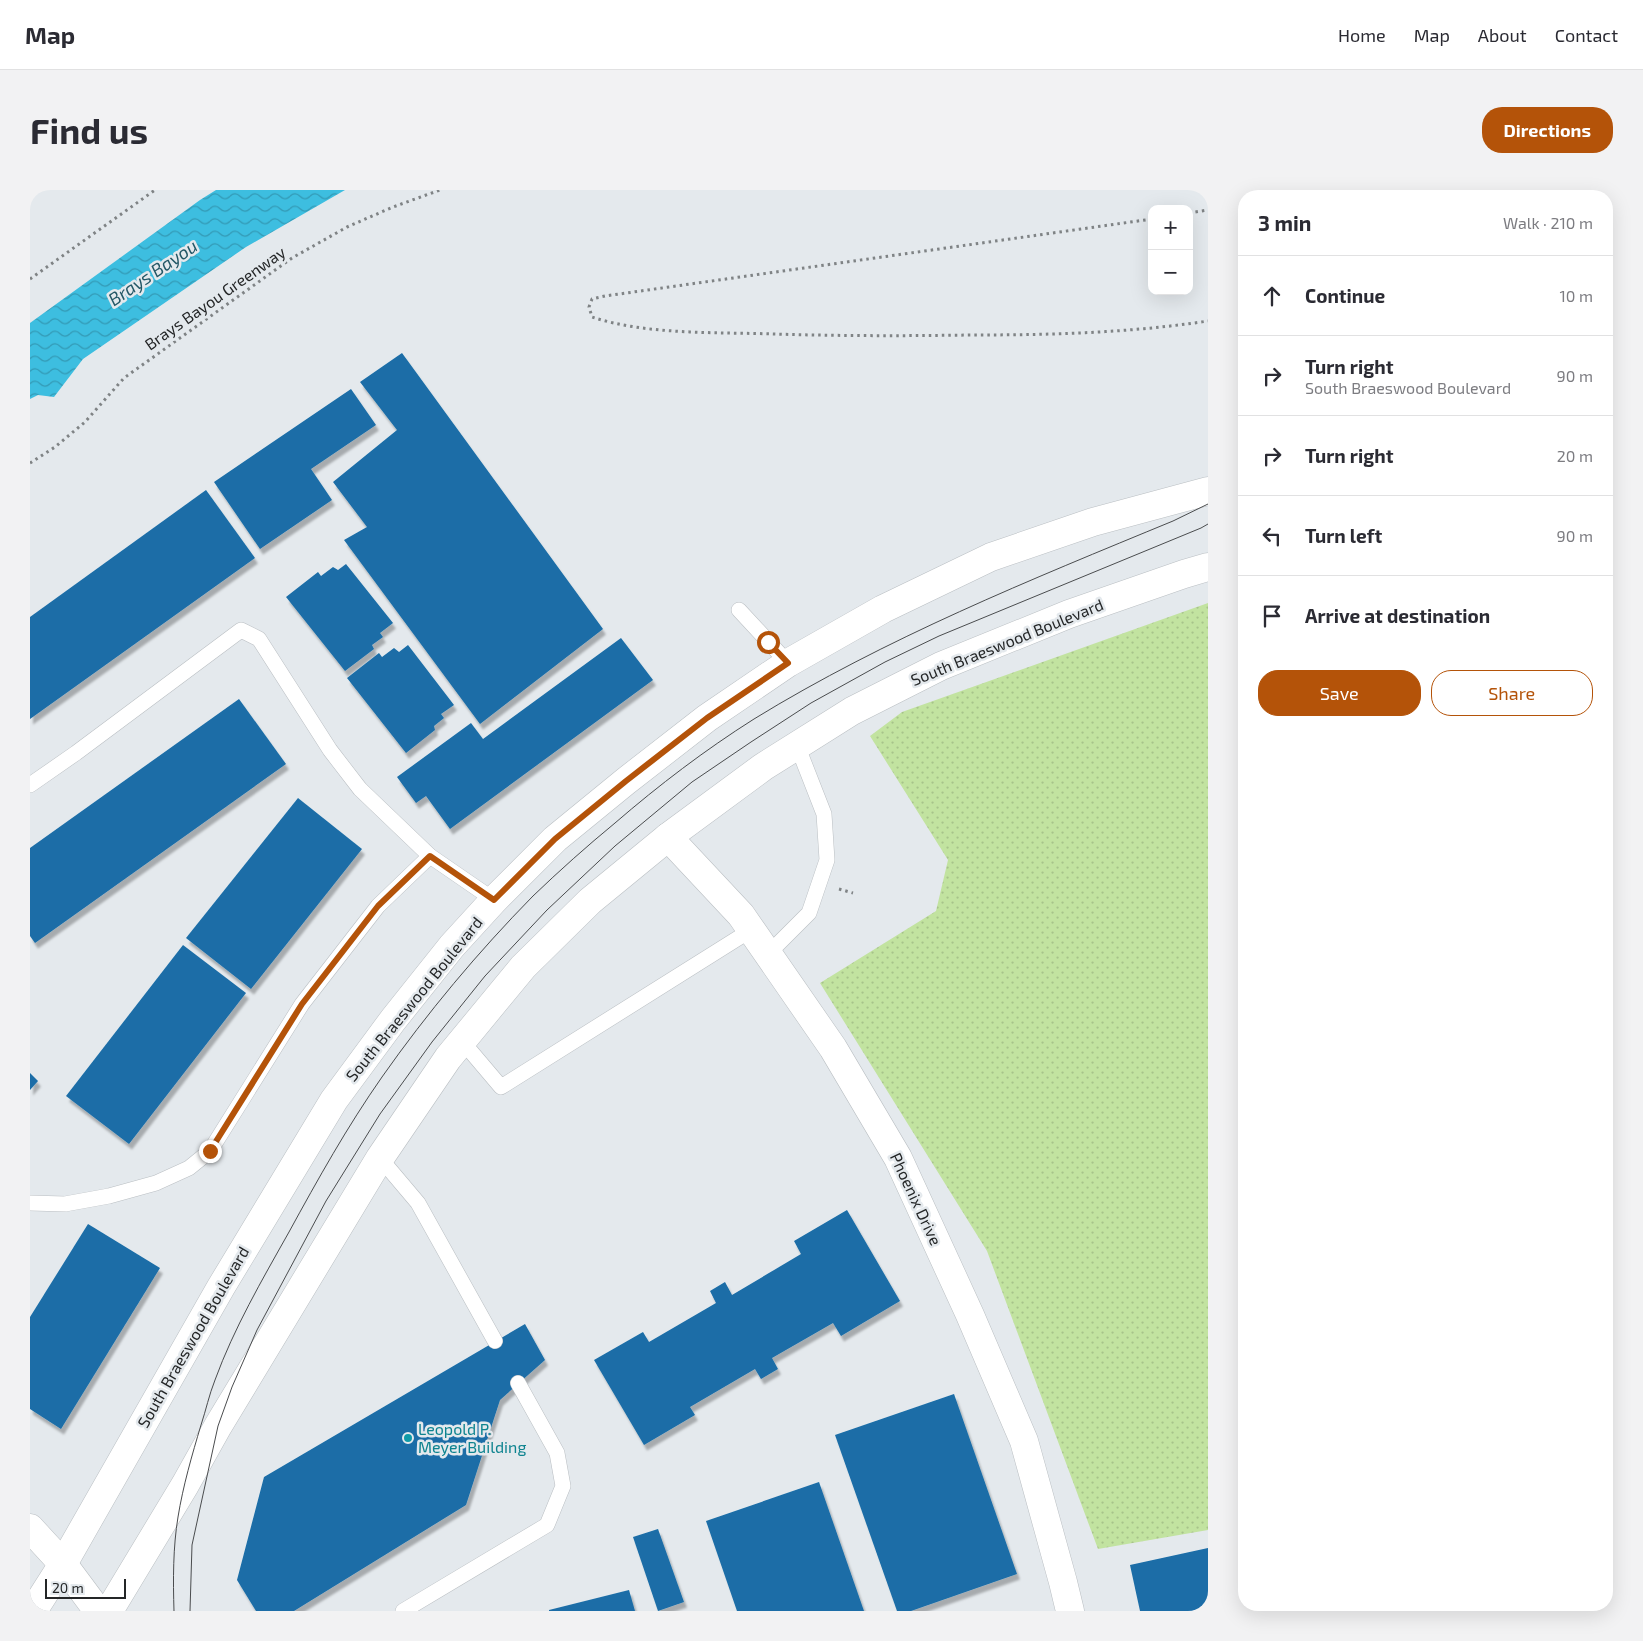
<!DOCTYPE html>
<meta charset="utf-8">
<style>
body{margin:0;font-family:"Exo 2",sans-serif;background:#f2f2f3;color:#2b2b33}
.controls{position:absolute;right:15px;top:15px;display:grid;overflow:hidden;border-radius:10px;box-shadow:0 5px 20px #0002}
.controls button{width:45px;height:45px;display:grid;place-items:center;padding:0;border:0;border-bottom:1px solid #e1e1e2;background:#fff;color:#2b2b33;font:25px sans-serif}
.scale{position:absolute;left:15px;bottom:12px;width:81px;box-sizing:border-box;padding-left:5px;border:2px solid #242627;border-top:0;font-size:14px;line-height:18px;white-space:nowrap;color:#242627;-webkit-text-stroke:4px #e4e9ed;paint-order:stroke}
.stop{position:absolute;width:15px;height:15px;margin:-11px;border:4px solid #b45309;border-radius:50%;background:#fff}
.stop.end{background:#b45309;border-color:#fff;box-shadow:0 1px 5px #0008}
.list{margin:0;padding:0;list-style:none}
h2{display:flex;justify-content:space-between;align-items:center;height:65px;margin:0;padding:0 20px;font-size:21px}
h2 small{font-size:16px;font-weight:400;color:#7c7c81}
.list li{display:grid;grid-template-columns:32px 1fr auto;gap:15px;align-items:center;box-sizing:border-box;height:80px;padding:0 20px;border-top:1px solid #e1e1e2}
.list b{display:block;font-size:19px;white-space:nowrap}
.list p{margin:0;font-size:16px;white-space:nowrap;color:#7c7c81}
.list em{font-size:16px;font-style:normal;color:#7c7c81}
.actions{display:flex;gap:10px;padding:15px 20px}
.actions a{flex:1;padding:11px 0;border:1px solid #b45309;border-radius:20px;text-align:center;font-size:18px;color:#b45309}
.actions .main{background:#b45309;color:#fff}
.icon{flex:none;width:28px;height:28px;fill:none;stroke:currentColor;stroke-width:2;stroke-linecap:round;stroke-linejoin:round}
.map{position:relative;flex:none;width:1178px;height:1421px;overflow:hidden;border-radius:20px}
header{display:flex;align-items:center;gap:30px;box-sizing:border-box;height:70px;padding:0 25px;background:#fff;border-bottom:1px solid #e1e1e2}
header strong{font-size:24px}
nav{display:flex;gap:28px;margin-inline-start:auto;font-size:18px}
.intro{display:flex;align-items:center;justify-content:space-between;box-sizing:border-box;height:120px;padding:0 30px}
h1{margin:0;font-size:35px}
.button{padding:12px 22px;border-radius:20px;background:#b45309;color:#fff;font-size:18px;font-weight:700}
main{display:flex;gap:30px;padding:0 30px}
aside{flex:1;background:#fff;border-radius:20px;box-shadow:0 5px 20px #0002}
.map>svg:first-child{display:block}
</style>
<header>
<strong>Map</strong>
<nav><a>Home</a><a>Map</a><a>About</a><a>Contact</a></nav>
</header>
<div class="intro"><h1>Find us</h1><a class="button">Directions</a></div>
<main>
<div class="map">
<svg width="1178" height="1421" viewBox="0 0 1178 1421">
<defs>
<pattern id="grass-dots" width="8" height="8" patternUnits="userSpaceOnUse" patternTransform="scale(1.25)"><rect width="8" height="8" fill="#c2e3a0"/><path d="M2 2h.1M6 6h.1" fill="none" stroke="#a7c38a" stroke-width="1.8" stroke-linecap="round"/></pattern>
<pattern id="water-waves" width="16" height="10" patternUnits="userSpaceOnUse" patternTransform="scale(1.25)"><rect width="16" height="10" fill="#3dbee0"/><path d="M0 5q4-4 8 0t8 0" fill="none" stroke="#339ab6"/></pattern>
<filter id="shadow"><feDropShadow dx="3" dy="5.5" stdDeviation="1" flood-color="#0004"/></filter>
</defs>
<rect width="100%" height="100%" fill="#e4e9ed"/>
<path fill="url(#grass-dots)" d="M1178,413V1340L1068,1359L957,1061L790,793L906,721L918,670L840,546L872,522Z"/>
<path fill="url(#water-waves)" d="M186,0H315L216,57L53,169L24,207L8,205L0,209V133L170,10Z"/>
<g fill="#1a6da7" filter="url(#shadow)">
<path d="M372,163L573,439L450,534L314,350L337,337L303,292L367,240L330,192Z"/>
<path d="M321,199L346,235L281,279L302,310L230,359L184,292Z"/>
<path d="M176,300L225,368L0,529V427Z"/>
<path d="M316,374L363,433L350,443L353,447L342,455L344,459L315,481L256,407L288,382L291,386L303,377L308,380Z"/>
<path d="M591,448L623,490L420,639L396,606L386,613L367,587L441,533L453,549Z"/>
<path d="M378,455L424,515L411,524L414,528L404,536L405,540L376,563L317,488L349,463L352,467L364,458L369,462Z"/>
<path d="M209,509L256,574L5,753L0,746V658Z"/>
<path d="M268,608L332,659L221,799L156,748Z"/>
<path d="M153,755L216,803L99,954L36,906Z"/>
<path d="M0,883L8,891L0,900Z"/>
<path d="M817,1020L870,1111L811,1146L803,1133L742,1168L748,1179L731,1189L725,1179L660,1217L665,1225L614,1255L564,1170L613,1142L619,1152L686,1113L680,1101L695,1092L702,1105L771,1064L764,1051Z"/>
<path d="M58,1034L130,1078L31,1239L0,1219V1127Z"/>
<path d="M495,1134L515,1170L470,1210L436,1315L264,1421H226L207,1390L234,1287Z"/>
<path d="M924,1204L987,1384L881,1421H867L805,1245Z"/>
<path d="M789,1292L834,1421H707L676,1331Z"/>
<path d="M628,1339L654,1412L628,1421L603,1347Z"/>
<path d="M1178,1358V1421H1110L1100,1375Z"/>
<path d="M599,1400L605,1421H519V1420Z"/>
</g>
<g fill="none" stroke-linecap="round" stroke-linejoin="round">
<g stroke="#babfc3" stroke-width="16">
<g id="lane">
<path d="M709,420L758,473"/>
<path d="M0,595L46,563L211,440L229,449L300,560L330,599L400,666L464,710"/>
<path d="M738,764L779,723L797,670L794,624L767,555"/>
<path d="M432,851L471,897L721,740"/>
<path d="M350,968L388,1013L465,1151"/>
<path d="M0,1013L35,1014L79,1006L126,993L159,978L180,961L272,814L348,716L400,666"/>
<path d="M373,1421L517,1335L533,1296L527,1263L488,1193"/>
</g>
</g>
<g stroke="#babfc3" stroke-width="29">
<path id="street" d="M638,647L711,725L803,858L868,968L940,1125L994,1251L1033,1392L1040,1421"/>
</g>
<g stroke="#babfc3" stroke-width="29">
<g id="secondary">
<path d="M3,1421L33,1374L191,1097L304,910L363,830L422,756L464,710L525,649L596,591L677,528L758,473L853,419L961,367L1063,332L1178,301"/>
<path d="M79,1421L155,1295L188,1236L350,968L418,868L493,777L560,711L638,647L733,577L822,521L911,476L1039,424L1154,384L1178,377"/>
</g>
</g>
<g stroke="#babfc3" stroke-width="29">
<path id="primary" d="M0,1338L33,1374L68,1421"/>
</g>
<g stroke="#7f8385" stroke-width="3" stroke-dasharray="2.5 4" stroke-linecap="butt">
<path d="M1159,23L1178,20"/>
<path d="M1122,29L575,106L562,109L559,117L562,127C616,145 686,142 743,144C808,146 874,146 940,145C1020,145 1099,143 1178,131"/>
<path d="M0,89L125,0"/>
<path d="M0,273L25,257L55,232L94,188L262,68L317,37L363,17L410,0"/>
<path d="M809,699L823,703"/>
</g>
<use href="#lane" stroke="#fff" stroke-width="15"/>
<use href="#street" stroke="#fff" stroke-width="28"/>
<use href="#secondary" stroke="#fff" stroke-width="28"/>
<use href="#primary" stroke="#fff" stroke-width="28"/>
<g stroke="#4a4c4e" stroke-width="1">
<path d="M144,1421C143,1390 143,1357 148,1327C153,1296 162,1265 171,1235C176,1220 179,1205 185,1190C204,1138 232,1090 259,1042C288,989 317,937 352,887C397,823 448,762 503,706C529,681 557,656 585,633C629,595 675,560 724,529C856,448 1000,390 1143,331L1178,314"/>
<path d="M160,1421L162,1355L188,1236L202,1197L227,1140L296,1011L350,924L402,852L455,786L517,720L585,656L662,592L721,552L781,513L855,472L909,446L1171,338L1178,334"/>
</g>
</g>
<g fill="none" stroke-linecap="round" stroke-linejoin="round">
<path stroke="#b45309" stroke-width="6" d="M180,961L272,814L348,716L400,666L464,710L525,649L596,591L677,528L758,473L738,452"/>
</g>
<circle fill="#0f9aa8" stroke="#e4e9ed" stroke-width="2" cx="378" cy="1248" r="5"/>
<g text-anchor="middle" stroke-width="5" stroke-linejoin="round" paint-order="stroke">
<g font-size="16" fill="#242627" stroke="#e4e9ed">
<text transform="translate(185 108) rotate(-35)" y="6">Brays Bayou Greenway</text>
<text transform="translate(977 452) rotate(-22)" y="6">South Braeswood Boulevard</text>
<text transform="translate(384 809) rotate(-51)" y="6">South Braeswood Boulevard</text>
<text transform="translate(886 1009) rotate(65)" y="6">Phoenix Drive</text>
<text transform="translate(163 1147) rotate(-60)" y="6">South Braeswood Boulevard</text>
</g>
<g font-size="16" fill="#0d838f" stroke="#e4e9ed" text-anchor="start">
<text x="388" y="1245">Leopold P.<tspan x="388" dy="18">Meyer Building</tspan></text>
</g>
<g font-size="18" font-style="italic" fill="#235766" stroke="#e4e9ed">
<text transform="translate(123 83) rotate(-34)" y="6">Brays Bayou</text>
</g>
</g>
</svg>
<div class="controls">
<button>+</button>
<button>−</button>
</div>
<div class="scale">20 m</div>
<div class="stop" style="left:738px;top:452px"></div>
<div class="stop end" style="left:180px;top:961px"></div>
</div>
<aside>
<h2>3 min<small>Walk · 210 m</small></h2>
<ul class="list">
<li><svg class="icon" aria-label="ahead" viewBox="0 0 24 24"><path d="M12 20V5M6 11l6-6 6 6"/></svg><div><b>Continue</b></div><em>10 m</em></li>
<li><svg class="icon" aria-label="right" viewBox="0 0 24 24"><path d="M7 20v-9h11M14 6l5 5-5 5"/></svg><div><b>Turn right</b><p>South Braeswood Boulevard</p></div><em>90 m</em></li>
<li><svg class="icon" aria-label="right" viewBox="0 0 24 24"><path d="M7 20v-9h11M14 6l5 5-5 5"/></svg><div><b>Turn right</b></div><em>20 m</em></li>
<li><svg class="icon" aria-label="left" viewBox="0 0 24 24"><path d="M17 20v-9H6M10 6l-5 5 5 5"/></svg><div><b>Turn left</b></div><em>90 m</em></li>
<li><svg class="icon" aria-label="arrive" viewBox="0 0 24 24"><path d="M6 21V4h12l-3 4 3 4H6"/></svg><div><b>Arrive at destination</b></div></li>
</ul>
<div class="actions"><a class="main">Save</a><a>Share</a></div>
</aside>
</main>
